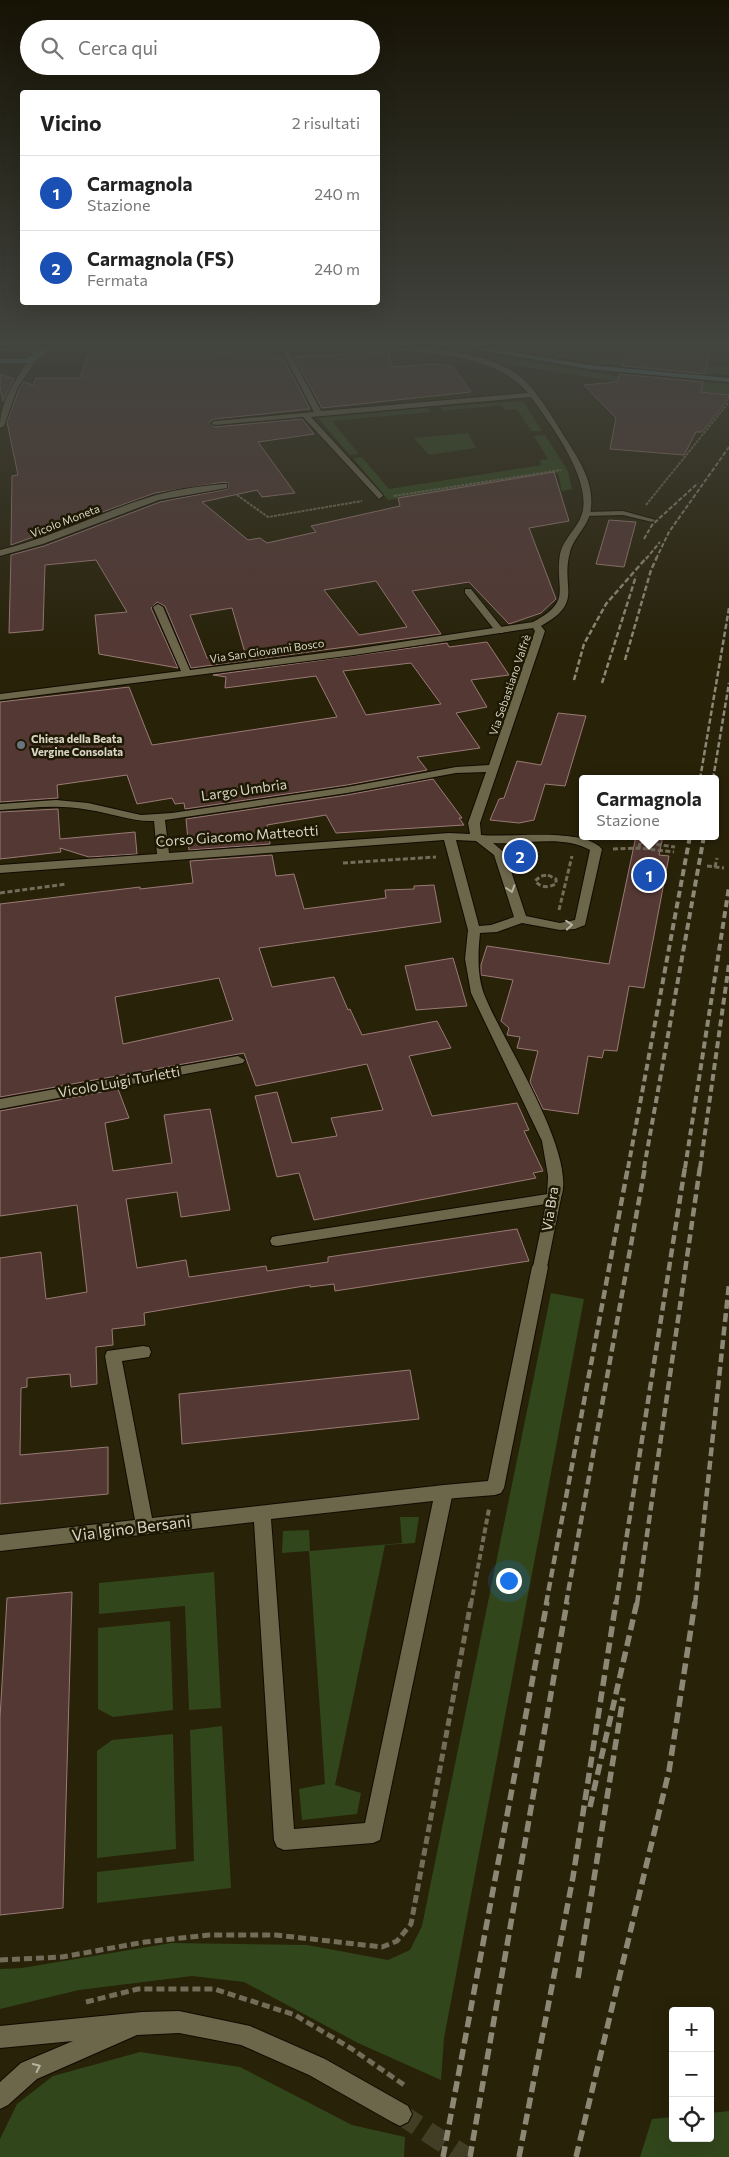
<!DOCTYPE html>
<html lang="it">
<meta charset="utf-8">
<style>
body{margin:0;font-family:Commissioner,sans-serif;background:#f6f6f6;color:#222}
.controls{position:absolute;right:15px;bottom:15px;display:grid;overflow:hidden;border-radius:5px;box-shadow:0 5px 20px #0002}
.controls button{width:45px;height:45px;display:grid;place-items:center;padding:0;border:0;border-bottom:1px solid #e0e0e0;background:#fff;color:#222;font:25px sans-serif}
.you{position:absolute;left:508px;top:1580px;width:18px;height:18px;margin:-12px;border:4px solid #fff;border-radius:50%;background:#1a73e8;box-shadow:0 0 0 8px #1a73e833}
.badge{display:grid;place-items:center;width:32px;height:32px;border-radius:50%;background:#49713a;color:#fff;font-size:16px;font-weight:700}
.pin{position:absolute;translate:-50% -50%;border:2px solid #fff;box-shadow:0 1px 5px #0006}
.popup{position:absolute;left:579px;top:775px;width:140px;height:65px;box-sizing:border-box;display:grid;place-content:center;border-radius:5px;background:#fff;filter:drop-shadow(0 1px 4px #0005);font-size:16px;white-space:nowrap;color:#767676}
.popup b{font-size:19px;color:#222}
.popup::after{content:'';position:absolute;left:50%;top:100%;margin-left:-10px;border:10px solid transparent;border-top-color:#fff}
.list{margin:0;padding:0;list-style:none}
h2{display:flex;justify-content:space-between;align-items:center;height:65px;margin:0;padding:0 20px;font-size:21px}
h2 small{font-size:16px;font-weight:400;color:#767676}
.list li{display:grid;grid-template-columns:32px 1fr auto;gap:15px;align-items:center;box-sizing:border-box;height:75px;padding:0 20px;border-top:1px solid #e0e0e0}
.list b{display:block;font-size:19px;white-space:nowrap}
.list p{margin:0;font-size:16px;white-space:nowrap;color:#767676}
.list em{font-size:16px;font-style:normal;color:#767676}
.icon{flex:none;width:28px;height:28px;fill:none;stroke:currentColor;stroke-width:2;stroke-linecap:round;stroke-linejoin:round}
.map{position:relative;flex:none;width:729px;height:2157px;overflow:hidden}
.search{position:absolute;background:#fff;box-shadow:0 5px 20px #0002;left:20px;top:20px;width:360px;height:55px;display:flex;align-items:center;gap:12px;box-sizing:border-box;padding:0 18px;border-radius:28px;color:#767676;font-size:19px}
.panel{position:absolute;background:#fff;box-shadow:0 5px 20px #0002;left:20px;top:90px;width:360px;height:215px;border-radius:5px}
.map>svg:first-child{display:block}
</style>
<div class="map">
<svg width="729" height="2157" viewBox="0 0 729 2157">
<rect width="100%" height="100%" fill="#282209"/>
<g fill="#32461b">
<path d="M494,347H561L555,353L631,362L729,367V375L605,364Z"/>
<path d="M498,357L629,378L729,384V394L625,383L514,365L490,358Z"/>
<path d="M523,401L542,431H531L517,409L505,410L501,405L442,411L440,407Z"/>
<path d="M428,408L430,412L332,421L359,454L350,455L318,418Z"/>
<path d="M468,433L476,448L429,455L414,438Z"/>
<path d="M545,435L568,471L572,489L562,491L558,474L551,472L388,500L353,458L362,457L389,489L542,465L539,460L548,459L534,436Z"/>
<path d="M551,1293L584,1299L444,2038L441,2080L358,2043L244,1982L192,1976L79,1990L0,2009V1969L22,1968L171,1943L307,1945L388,1960L410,1950L422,1926Z"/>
<path d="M400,1517H419L415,1543L385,1545L335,1785L361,1793L357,1814L302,1820L299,1789L325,1784L309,1551L282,1553L283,1531L309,1530L310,1551L402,1543Z"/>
<path d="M214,1572L221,1708L189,1710L185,1606L99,1614V1583Z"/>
<path d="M170,1621L173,1710L113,1717L98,1709V1628Z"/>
<path d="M222,1726L231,1888L97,1903V1872L194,1861L190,1730Z"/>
<path d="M173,1734L176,1849L97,1858V1751L112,1740Z"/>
<path d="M140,2052L240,2067L352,2125L405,2137L404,2157H0V2139L17,2104L53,2076Z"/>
<path d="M729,2111V2157H640L652,2119L673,2117V2138H710V2113Z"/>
</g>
<g fill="#543834" stroke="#9a7a75" fill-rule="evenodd">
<path d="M628,347H661L710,350L705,374L622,366Z"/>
<path d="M169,349H197L199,355L268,349L272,358H283L310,409L215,419L209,422L215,427L302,419L314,434L258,442L295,493L262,497L257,490L202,502L248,540L260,538L267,543L316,532L311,526L400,506L398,498L554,472L569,521L529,528L556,599L541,613L509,624L469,582L412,591L441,634L191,668L165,606L157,602L151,608L178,668L99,654L95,615L127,612L96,560L45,565L43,630L9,633L11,555L44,546L160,502L228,489V483L224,482L155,493L11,545L12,476L18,475L7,422L19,390L24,382L33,385L36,378H80L89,352ZM376,581L407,627L359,635L324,590ZM232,608L245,653L207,658L190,615Z"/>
<path d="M389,352L391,367L436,364L452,366L471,392L322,408L294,357Z"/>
<path d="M0,374L14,379L3,401L0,386Z"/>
<path d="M620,374L703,382L701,392L729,395V398L702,432H696L684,455L610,449L616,418L584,385L617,382Z"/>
<path d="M609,520L636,522L624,567L596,564Z"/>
<path d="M487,642L509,675L471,680L487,707L456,713L480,748L417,757L427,770L347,785L185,809L184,803L175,804L172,798L137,804L127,775L57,785L58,798L0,802V702L129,687L152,745L337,717L316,676L225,688L226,677L213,675L447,643L449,647ZM411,663L441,704L366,715L343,671Z"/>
<path d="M558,713L586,716L565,786L545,784L534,820L519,823L490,820L499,799L504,798L517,761L541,765Z"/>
<path d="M433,779L462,818H459L464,825L336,833L326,815L267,825L270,844L189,850L186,819L347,795Z"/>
<path d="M58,809L60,839L135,832L137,854L89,857L60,848L61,852L0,859V812Z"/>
<path d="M636,836H663L659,855L669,856L644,988L629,986L617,1051L604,1050L602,1058L588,1056L578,1114L543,1109L530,1082L538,1051L517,1048L520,1037L507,1035L509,1028L501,1021L513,980L481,975V965L487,946L609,964Z"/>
<path d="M272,855L276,876L294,874L304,909L386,898L385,890L414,889V886L434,885L441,922L259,948L272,987L334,977L348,1010L350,1009L362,1035L437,1021L451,1048L409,1056L432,1116L517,1103L529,1130L524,1131L543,1171L533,1173L536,1178L314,1220L299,1173L277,1177L255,1096L277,1092L292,1143L337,1136L331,1118L383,1110L367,1064L256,1086L244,1053L0,1097V904L140,887V889L193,883L190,861ZM219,978L233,1020L123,1044L115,997Z"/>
<path d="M453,958L467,1006L416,1010L405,966Z"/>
<path d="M118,1089L129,1118L105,1123L113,1171L172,1163L164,1115L210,1109L230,1210L181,1217L177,1192L126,1199L137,1268L186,1260L189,1277L266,1266L267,1271L328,1262V1257L517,1229L529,1261L335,1291L334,1284L310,1287V1285L144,1313L145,1325L112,1329L113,1345L96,1347L97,1384L71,1387L70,1374L27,1378V1387L21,1388L20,1455L108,1447V1494L0,1504V1258L41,1252L46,1299L87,1292L77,1205L0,1216V1111Z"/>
<path d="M410,1370L419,1419L182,1444L179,1394Z"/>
<path d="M72,1592L63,1908L0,1915V1718L7,1598Z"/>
</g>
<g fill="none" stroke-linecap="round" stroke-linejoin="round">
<path stroke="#423d25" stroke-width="21" stroke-dasharray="21 11" stroke-linecap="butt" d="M400,2114L466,2157"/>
<g stroke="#110b00" stroke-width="2">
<g id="service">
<path d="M623,511L656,520L652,522L623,515L586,516L582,514L586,512Z"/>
<path d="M465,589H471L503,629V633H497L465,593Z"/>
<path d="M554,1193L559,1195L561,1198L547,1267L545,1271H535L533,1267L546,1204L277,1246L272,1245L270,1241L272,1237L277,1236Z"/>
</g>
</g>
<g stroke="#110b00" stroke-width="2">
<path id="pedestrian" d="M540,1261L545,1263L548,1267L504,1488L501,1493L495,1495L444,1499L438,1497L435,1492L438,1487L444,1485L488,1481L532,1267L535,1263Z"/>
</g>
<g stroke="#110b00" stroke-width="2">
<g id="minor">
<path d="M280,347H287L321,411L528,393C502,362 459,357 421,352C412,351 399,352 391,347C430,347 495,352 524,380C541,396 553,419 566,439C579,460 594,482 591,508C590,525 574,536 570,552C560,588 585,602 541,626L545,631L480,823L481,835C510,838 583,827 602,849L585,925L575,929L560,930L522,923L497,932L480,933C478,953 477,975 484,994C500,1037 583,1161 559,1202H549L547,1198L548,1176L542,1141L471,993L465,959L468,930L444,840L0,873V865L157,854L154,821C132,822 111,813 89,810C59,804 30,808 0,810V804L56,800L88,803L141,815L172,813L347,787L456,767L489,765L535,631L533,628L354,655L0,700V694L181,671L153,607L158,604L163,607L190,670L354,649L533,622C574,600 554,590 560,554C563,539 577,529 582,514C592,479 551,425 531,397L311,417L382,494L383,496L379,499L303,417L215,425L211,423L215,421L314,412ZM486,772L468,823L470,834L449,833L169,853L165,820L347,793L456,773ZM456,840L476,841L494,855L514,917L491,925L479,926ZM493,843C523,845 563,834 590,850L575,920L560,923L526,916L505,853Z"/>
<path d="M30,357L37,359L17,389L4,426L0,428C0,399 16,381 30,357Z"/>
<path d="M224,484H227V488L159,500L43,544L0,556V550C54,537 103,511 156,495C178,489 201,486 224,484Z"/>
<path d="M238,1056L245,1060L243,1063L0,1109V1099Z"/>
<path d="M143,1346L149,1347L151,1352L149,1357L122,1361L152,1518L444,1485L450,1487L453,1492L380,1840L373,1843L284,1850L277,1847L274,1840L254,1522L0,1551V1535L135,1520L105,1356L107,1351ZM433,1501L365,1823L294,1829L271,1519Z"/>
<path d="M179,2011L250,2026L325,2059L408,2106L412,2114L408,2122L400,2126L392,2122L309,2075L241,2045L179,2033L137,2035L37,2079L8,2105L0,2109V2082L21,2063L73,2041L0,2048V2026L142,2012Z"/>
</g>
</g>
<g stroke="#110b00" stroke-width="2">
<g id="primary">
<path d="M33,347L39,351L48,347H58L30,363H0V359H25L34,354L20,349L0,352V348Z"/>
<path d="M463,347H481L589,365L729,378V382L589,369Z"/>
</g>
</g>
<g stroke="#726c58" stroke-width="2" stroke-dasharray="3 1" stroke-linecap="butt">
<path d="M237,495L268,517L362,501"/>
<path d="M394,496L561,470"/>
<path d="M646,505L729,402"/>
</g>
<g stroke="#726c58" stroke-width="3" stroke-dasharray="5 2.5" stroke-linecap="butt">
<path d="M639,848L640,842L675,847"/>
<path d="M613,849L639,848L674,852"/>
<path d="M343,863L436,857"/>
<path d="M707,866L724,868"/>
<path d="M715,867L717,858"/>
<path d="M548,875L556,879V884C547,888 542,888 535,881L541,876Z"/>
<path d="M0,893L67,884"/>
<path d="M559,910L572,856"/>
</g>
<path stroke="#726c58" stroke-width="4" stroke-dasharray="6 3" stroke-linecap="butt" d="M471,1604L489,1509"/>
<g stroke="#726c58" stroke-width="5" stroke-dasharray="8 4" stroke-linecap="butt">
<path d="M0,1960L62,1957L145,1942L209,1935H276L382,1947L397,1941L411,1924L471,1602"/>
<path d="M86,2002L138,1989H214L295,2015L352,2049L407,2087"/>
</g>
<use href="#service" fill="#6c664b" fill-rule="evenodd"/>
<use href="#pedestrian" fill="#6c664b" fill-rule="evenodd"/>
<use href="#minor" fill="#6c664b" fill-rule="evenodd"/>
<use href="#primary" fill="#5c8b98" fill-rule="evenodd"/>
<g stroke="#8d8876" stroke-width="2" stroke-dasharray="4.5 2" stroke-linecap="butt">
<path d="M644,539L652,525L698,483"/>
<path d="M646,559L660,542"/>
<path d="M656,559L669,532L729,447"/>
</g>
<g stroke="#8d8876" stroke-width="2.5" stroke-dasharray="5.5 2.5" stroke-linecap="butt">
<path d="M625,660L651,570L657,557"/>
<path d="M574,680L584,644L606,604L647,557"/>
<path d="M602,683L636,576"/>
<path d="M700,779L729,608"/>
<path d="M713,779L729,683"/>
</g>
<g stroke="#8d8876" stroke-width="4" stroke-dasharray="7 4" stroke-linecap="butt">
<path d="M628,1168L690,836"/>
<path d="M644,1168L704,836"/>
<path d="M685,1168L729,887"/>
<path d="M700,1168L729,964"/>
</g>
<g stroke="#8d8876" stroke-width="4.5" stroke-dasharray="9 4.5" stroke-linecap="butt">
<path d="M546,1604L628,1167"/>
<path d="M566,1604L645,1167"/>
<path d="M616,1604L685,1167"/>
<path d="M637,1604L700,1167"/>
<path d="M695,1604L729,1284"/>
</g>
<g stroke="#8d8876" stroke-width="5.5" stroke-dasharray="11 5.5" stroke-linecap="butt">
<path d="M590,1807L637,1602"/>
<path d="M578,1978L623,1698"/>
<path d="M443,2157L547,1602"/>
<path d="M470,2157L567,1602"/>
<path d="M519,2157L573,1877L616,1602"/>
<path d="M576,2157L669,1771L695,1602"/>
</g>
</g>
<defs><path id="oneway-chevron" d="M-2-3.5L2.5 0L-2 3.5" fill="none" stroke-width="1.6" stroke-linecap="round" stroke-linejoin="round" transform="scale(1.25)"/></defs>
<g stroke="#b8b3a1">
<use href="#oneway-chevron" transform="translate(511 889) rotate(72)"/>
<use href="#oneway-chevron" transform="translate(569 925) rotate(-5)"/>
<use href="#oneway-chevron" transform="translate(37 2067) rotate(-25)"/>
</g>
<linearGradient id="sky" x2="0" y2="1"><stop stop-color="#161305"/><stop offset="0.53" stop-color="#42443e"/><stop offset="1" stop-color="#42443e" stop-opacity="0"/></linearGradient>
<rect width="729" height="649" fill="url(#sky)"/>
<circle fill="#6b7280" stroke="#1e1902" stroke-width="2" cx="21" cy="745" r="5"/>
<g text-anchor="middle" stroke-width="5" stroke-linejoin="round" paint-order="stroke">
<g font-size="11" fill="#d8d4c6" stroke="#1e1902">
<text transform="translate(65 521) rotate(-21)" y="4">Vicolo Moneta</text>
<text transform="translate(267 651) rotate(-8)" y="4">Via San Giovanni Bosco</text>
<text transform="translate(510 685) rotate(-71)" y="4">Via Sebastiano Valfrè</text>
</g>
<g font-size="11" font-weight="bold" fill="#d8d4c6" stroke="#1e1902" text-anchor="start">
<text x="31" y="743">Chiesa della Beata<tspan x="31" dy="13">Vergine Consolata</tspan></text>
</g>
<g font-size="14" fill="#d8d4c6" stroke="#1e1902">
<text transform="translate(244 790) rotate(-8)" y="5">Largo Umbria</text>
<text transform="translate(237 836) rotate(-4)" y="5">Corso Giacomo Matteotti</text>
<text transform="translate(119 1082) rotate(-10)" y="5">Vicolo Luigi Turletti</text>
<text transform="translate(550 1209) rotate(-81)" y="5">Via Bra</text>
</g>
<g font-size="16" fill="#d8d4c6" stroke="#1e1902">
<text transform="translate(131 1528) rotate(-7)" y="6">Via Igino Bersani</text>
</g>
</g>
</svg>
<div class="controls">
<button>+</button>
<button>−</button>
<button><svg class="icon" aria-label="locate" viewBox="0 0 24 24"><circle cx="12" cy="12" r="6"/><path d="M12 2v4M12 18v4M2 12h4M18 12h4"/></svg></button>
</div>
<div class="you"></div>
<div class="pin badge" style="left:649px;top:875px;background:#1a4fb4">1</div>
<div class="popup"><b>Carmagnola</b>Stazione</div>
<div class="pin badge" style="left:520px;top:856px;background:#1a4fb4">2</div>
<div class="search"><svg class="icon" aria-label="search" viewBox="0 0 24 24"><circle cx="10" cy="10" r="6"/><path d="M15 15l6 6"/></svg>Cerca qui</div>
<section class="panel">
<h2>Vicino<small>2 risultati</small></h2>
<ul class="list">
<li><span class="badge" style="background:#1a4fb4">1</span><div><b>Carmagnola</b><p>Stazione</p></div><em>240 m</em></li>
<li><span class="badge" style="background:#1a4fb4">2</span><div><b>Carmagnola (FS)</b><p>Fermata</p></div><em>240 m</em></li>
</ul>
</section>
</div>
